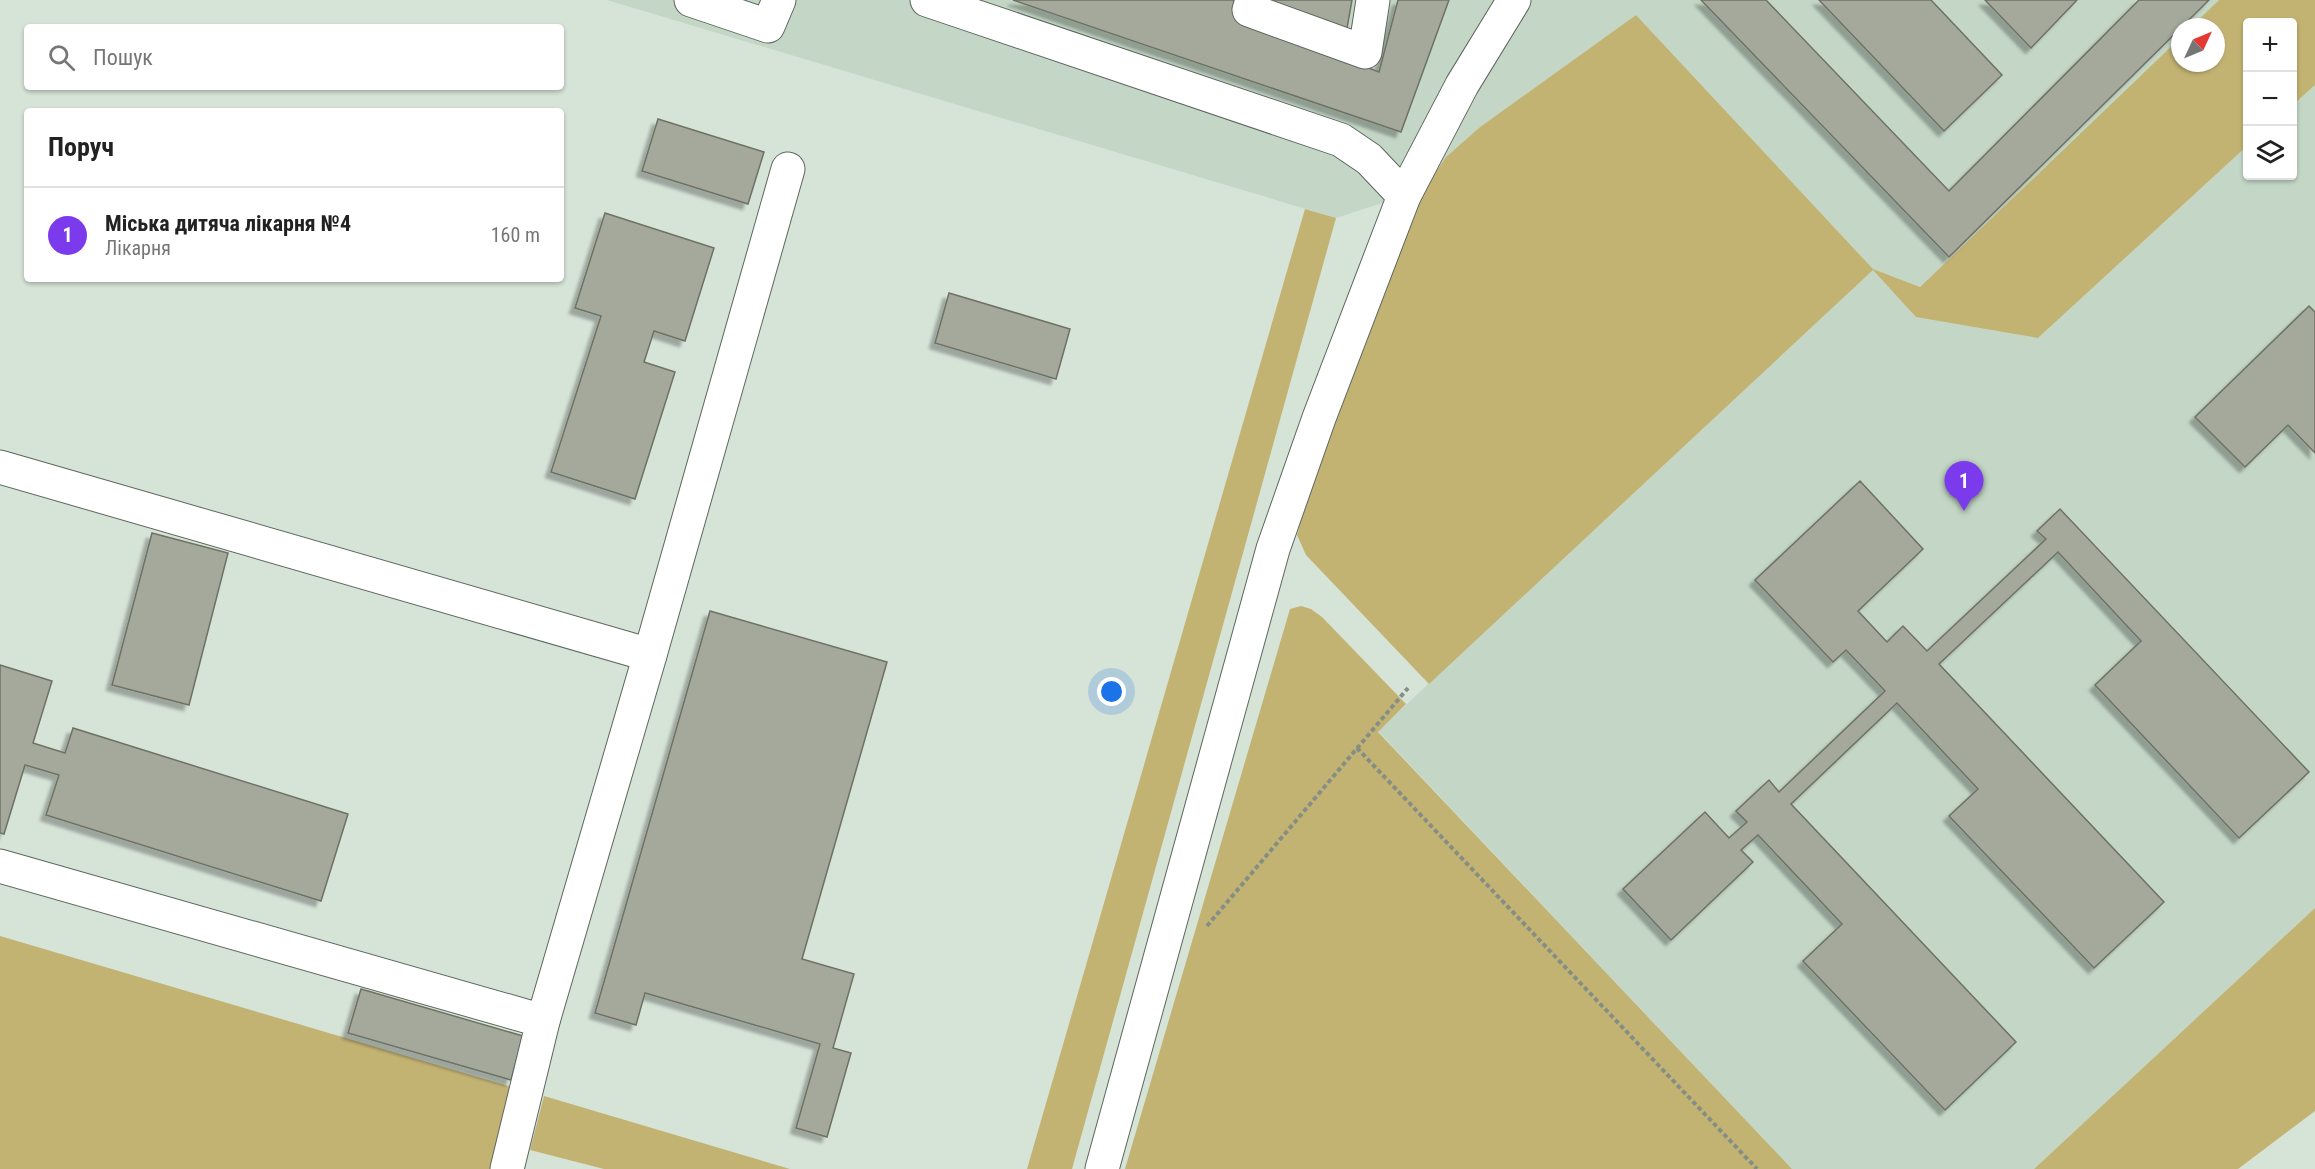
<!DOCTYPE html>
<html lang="uk">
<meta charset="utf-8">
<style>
body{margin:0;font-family:"Roboto Condensed",sans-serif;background:#f6f6f6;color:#222}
.controls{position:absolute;right:18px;top:18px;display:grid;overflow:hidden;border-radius:6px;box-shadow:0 2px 4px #0004}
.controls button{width:54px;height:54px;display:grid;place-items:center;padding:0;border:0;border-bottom:2px solid #e0e0e0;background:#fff;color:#222;font:30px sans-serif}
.compass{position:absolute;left:2171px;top:18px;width:54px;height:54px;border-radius:50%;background:#fff;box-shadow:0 2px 4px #0004;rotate:46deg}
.you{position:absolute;left:1112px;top:692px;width:21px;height:21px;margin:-15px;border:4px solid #fff;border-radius:50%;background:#1a73e8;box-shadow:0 0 0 9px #1a73e833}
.badge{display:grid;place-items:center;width:39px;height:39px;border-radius:50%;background:#7c3aed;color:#fff;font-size:20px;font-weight:700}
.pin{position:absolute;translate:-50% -50px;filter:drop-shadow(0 2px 3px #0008)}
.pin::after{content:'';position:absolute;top:32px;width:21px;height:18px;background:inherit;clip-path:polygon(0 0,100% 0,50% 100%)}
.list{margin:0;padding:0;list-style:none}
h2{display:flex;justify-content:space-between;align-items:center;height:78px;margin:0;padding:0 24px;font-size:26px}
h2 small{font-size:20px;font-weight:400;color:#767676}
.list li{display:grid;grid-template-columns:39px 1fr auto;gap:18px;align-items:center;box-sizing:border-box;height:96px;padding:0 24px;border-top:2px solid #e0e0e0}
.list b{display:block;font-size:22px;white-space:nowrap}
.list p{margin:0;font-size:20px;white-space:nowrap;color:#767676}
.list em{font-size:20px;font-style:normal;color:#767676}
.icon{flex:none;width:33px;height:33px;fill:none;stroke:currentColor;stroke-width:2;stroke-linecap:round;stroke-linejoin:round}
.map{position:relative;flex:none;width:2315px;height:1169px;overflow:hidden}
.search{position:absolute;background:#fff;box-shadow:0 2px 4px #0004;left:24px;top:24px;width:540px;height:66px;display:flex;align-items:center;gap:15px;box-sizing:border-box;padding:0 21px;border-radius:6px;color:#767676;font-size:22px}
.panel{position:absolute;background:#fff;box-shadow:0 2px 4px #0004;left:24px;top:108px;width:540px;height:174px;border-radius:6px}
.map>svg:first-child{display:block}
</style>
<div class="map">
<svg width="2315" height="1169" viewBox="0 0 2315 1169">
<defs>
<filter id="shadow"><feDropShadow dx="-5.5" dy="5.5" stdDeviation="1.5" flood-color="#0004"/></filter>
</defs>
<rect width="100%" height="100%" fill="#d6e3d7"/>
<path fill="#c4d7c6" d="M607,0H2219L2191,27H2180V38L1920,287L1874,270L2038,338L2247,146L2248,176H2292L2293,105L2315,85V908L2034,1169H1792L1378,731L1873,269L1636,15L1480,127L1446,157L1416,201L1404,196L1336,218Z"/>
<g fill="#c3b373">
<path d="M2219,0H2315V85L2293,105L2292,22H2248L2247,146L2038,338L1916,317L1873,270L1429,684L1306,555L1297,535L1328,422L1416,201L1446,157L1480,127L1636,15L1873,269L1920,287L2180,38V63H2216V27H2191Z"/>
<path d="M1305,209L1336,218L1072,1169H1027Z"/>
<path d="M1301,606L1311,609L1322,617L1406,704L1378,732L1792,1169H1125L1290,609Z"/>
<path d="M2315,908V1111L2238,1169H2034Z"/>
<path d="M0,936L512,1087L490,1169H0Z"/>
<path d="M544,1096L790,1169H604L530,1150Z"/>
</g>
<g fill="#a4a99b" stroke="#6e7265" stroke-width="1.5" filter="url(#shadow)">
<path d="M1013,0H1241L1236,17L1379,72L1398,0H1449L1401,132Z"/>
<path d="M1268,0H1352L1346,34Z"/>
<path d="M1701,0H1766L1949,191L2139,0H2209L1949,257Z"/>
<path d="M1819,0H1931L2002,75L1944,131Z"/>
<path d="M1985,0H2077L2031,48Z"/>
<path d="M658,119L764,152L748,204L642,171Z"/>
<path d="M605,213L714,248L685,341L654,331L644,362L675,372L635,499L551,472L601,316L575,308Z"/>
<path d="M949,293L1070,329L1056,379L935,343Z"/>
<path d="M2309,306L2315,312V453L2288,425L2245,467L2195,417Z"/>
<path d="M1860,481L1923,549L1858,611L1887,642L1903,626L1927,651L2046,539L2037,531L2060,509L2309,772L2239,838L2095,685L2141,641L2058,552L1939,664L2164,902L2094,968L1949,816L1978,789L1897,703L1791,804L2016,1042L1945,1110L1803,961L1842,924L1758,835L1741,850L1753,862L1671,940L1623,889L1705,812L1729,838L1747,822L1736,811L1769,780L1779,792L1885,691L1846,650L1833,662L1755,580Z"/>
<path d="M152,533L228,553L189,705L112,685Z"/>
<path d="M710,611L887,662L802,959L854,974L833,1048L851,1053L827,1137L796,1128L820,1044L645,993L636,1025L595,1013Z"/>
<path d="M0,665L52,681L33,743L65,753L73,728L348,814L321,901L46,815L59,775L25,765L4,834L0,833Z"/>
<path d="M361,989L523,1036L511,1080L348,1033Z"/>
</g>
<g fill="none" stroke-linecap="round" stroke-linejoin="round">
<g stroke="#5c675d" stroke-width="35">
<g id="minor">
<path d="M691,0L768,26L779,0"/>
<path d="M927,0L1341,140L1369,159L1404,196"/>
<path d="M1252,0L1249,10L1365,52L1373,0"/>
<path d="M0,467L650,655L543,1021L507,1169"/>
<path d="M650,655L788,169"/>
<path d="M0,866L543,1021"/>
<path d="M1102,1169L1273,549L1319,418L1404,196L1462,85L1514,0"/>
</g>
</g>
<g stroke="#858e85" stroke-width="4" stroke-dasharray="4.5 3" stroke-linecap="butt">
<path d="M1357,748L1757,1169"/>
<path d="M1207,926L1408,688"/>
</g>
<use href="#minor" stroke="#fff" stroke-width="33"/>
</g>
</svg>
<div class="controls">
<button>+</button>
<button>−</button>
<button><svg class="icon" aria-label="layers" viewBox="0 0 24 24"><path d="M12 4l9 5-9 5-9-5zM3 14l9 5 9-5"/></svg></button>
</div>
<svg class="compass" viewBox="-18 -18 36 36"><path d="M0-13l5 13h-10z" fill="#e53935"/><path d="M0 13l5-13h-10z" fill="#767676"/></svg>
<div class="you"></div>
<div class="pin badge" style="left:1964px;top:511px">1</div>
<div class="search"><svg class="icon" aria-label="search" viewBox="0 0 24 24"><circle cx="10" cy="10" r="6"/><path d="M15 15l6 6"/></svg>Пошук</div>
<section class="panel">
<h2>Поруч<small></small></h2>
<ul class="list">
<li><span class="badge">1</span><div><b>Міська дитяча лікарня №4</b><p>Лікарня</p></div><em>160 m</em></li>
</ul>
</section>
</div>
